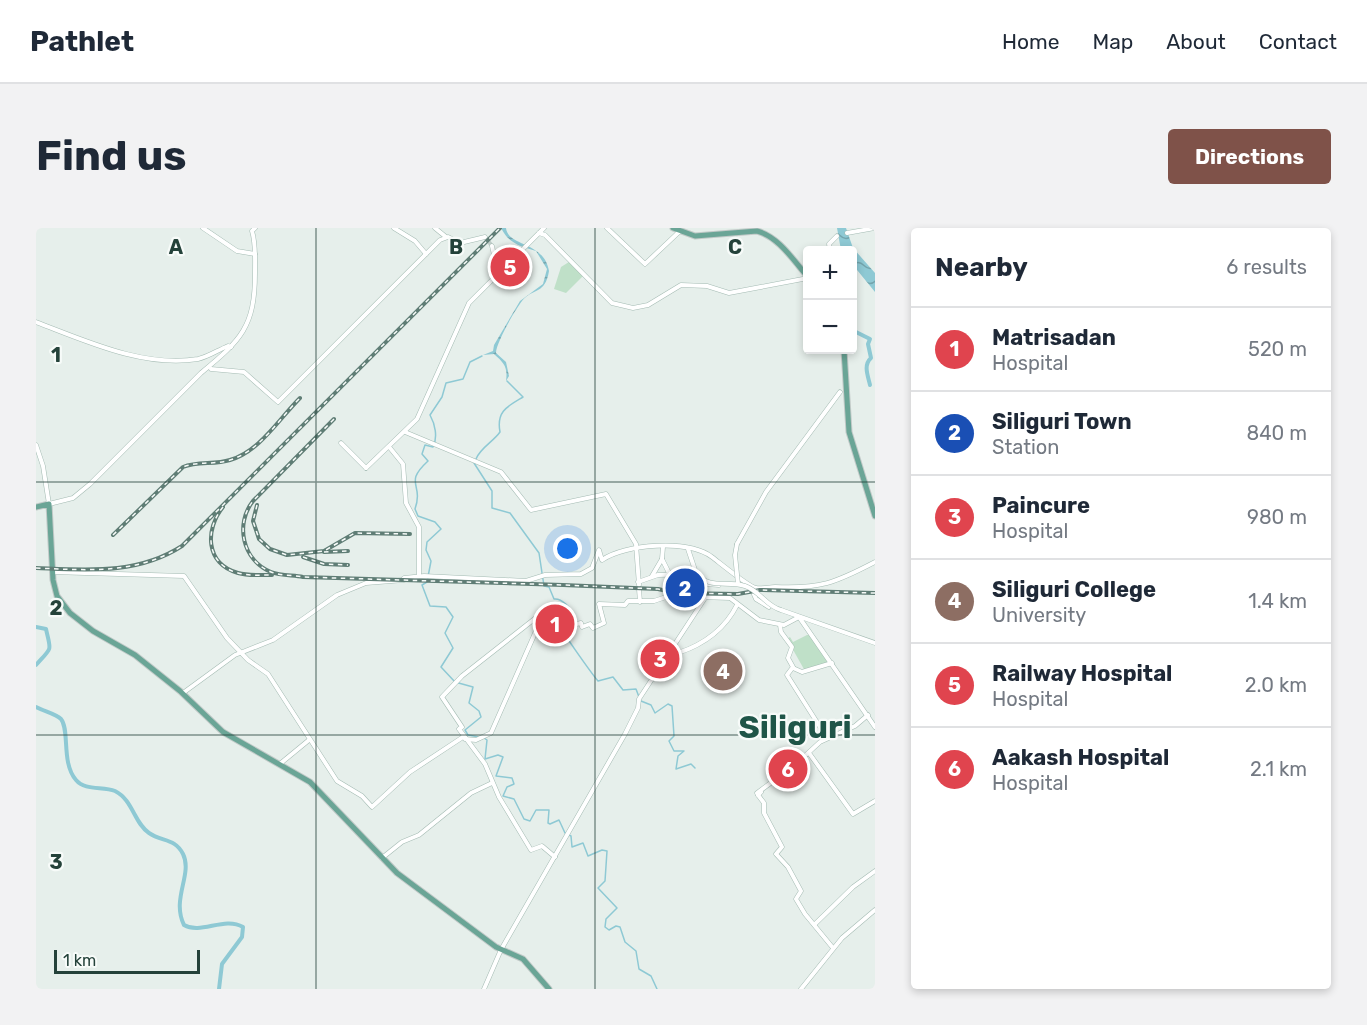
<!DOCTYPE html>
<meta charset="utf-8">
<style>
body{margin:0;font-family:Rubik,sans-serif;background:#f2f2f3;color:#1f2937}
.controls{position:absolute;right:18px;top:18px;display:grid;overflow:hidden;border-radius:6px;box-shadow:0 3px 9px #0003}
.controls button{width:54px;height:54px;display:grid;place-items:center;padding:0;border:0;border-bottom:2px solid #e0e1e3;background:#fff;color:#1f2937;font:30px sans-serif}
.scale{position:absolute;left:18px;bottom:15px;width:146px;box-sizing:border-box;padding-left:6px;border:3px solid #24423a;border-top:0;font-size:16px;line-height:21px;white-space:nowrap;color:#24423a;-webkit-text-stroke:4px #f7fbf9;paint-order:stroke}
.you{position:absolute;left:532px;top:321px;width:21px;height:21px;margin:-15px;border:4px solid #fff;border-radius:50%;background:#1a73e8;box-shadow:0 0 0 9px #1a73e833}
.badge{display:grid;place-items:center;width:39px;height:39px;border-radius:50%;background:#7f5249;color:#fff;font-size:20px;font-weight:700}
.pin{position:absolute;translate:-50% -50%;border:3px solid #fff;box-shadow:0 2px 6px #0006}
.list{margin:0;padding:0;list-style:none}
h2{display:flex;justify-content:space-between;align-items:center;height:78px;margin:0;padding:0 24px;font-size:26px}
h2 small{font-size:20px;font-weight:400;color:#747a83}
.list li{display:grid;grid-template-columns:39px 1fr auto;gap:18px;align-items:center;box-sizing:border-box;height:84px;padding:0 24px;border-top:2px solid #e0e1e3}
.list b{display:block;font-size:22px;white-space:nowrap}
.list p{margin:0;font-size:20px;white-space:nowrap;color:#747a83}
.list em{font-size:20px;font-style:normal;color:#747a83}
.map{position:relative;flex:none;width:839px;height:761px;overflow:hidden;border-radius:6px}
header{display:flex;align-items:center;gap:36px;box-sizing:border-box;height:84px;padding:0 30px;background:#fff;border-bottom:2px solid #e0e1e3}
header strong{font-size:28px}
nav{display:flex;gap:33px;margin-inline-start:auto;font-size:21px}
.intro{display:flex;align-items:center;justify-content:space-between;box-sizing:border-box;height:144px;padding:0 36px}
h1{margin:0;font-size:42px}
.button{padding:15px 27px;border-radius:6px;background:#7f5249;color:#fff;font-size:21px;font-weight:700}
main{display:flex;gap:36px;padding:0 36px}
aside{flex:1;background:#fff;border-radius:6px;box-shadow:0 3px 9px #0003}
.map>svg:first-child{display:block}
</style>
<header>
<strong>Pathlet</strong>
<nav><a>Home</a><a>Map</a><a>About</a><a>Contact</a></nav>
</header>
<div class="intro"><h1>Find us</h1><a class="button">Directions</a></div>
<main>
<div class="map">
<svg width="839" height="761" viewBox="0 0 839 761">
<defs>
<pattern id="water-waves" width="16" height="10" patternUnits="userSpaceOnUse" patternTransform="scale(1.5)"><rect width="16" height="10" fill="#8ec9d4"/><path d="M0 5q4-4 8 0t8 0" fill="none" stroke="#74a5ad"/></pattern>
</defs>
<rect width="100%" height="100%" fill="#e6efeb"/>
<g fill="#bfe0c8">
<path d="M533,34L547,48L530,65L518,61L525,39Z"/>
<path d="M771,407H773L794,436L769,443L751,411L754,409L757,414Z"/>
</g>
<g fill="url(#water-waves)">
<path d="M465,0H470C472,19 508,13 513,43C509,67 498,59 486,73C479,82 460,115 460,125L470,134L473,148L470,153C472,139 468,135 458,126L447,127L457,123L458,117L484,73L507,56L511,41L500,23C485,18 473,16 465,0Z"/>
<path d="M801,0H810L817,20L839,45V64L817,37L816,22H805Z"/>
</g>
<g fill="none" stroke-linecap="round" stroke-linejoin="round">
<g stroke="#8ec9d4" stroke-width="1.5">
<path d="M440,231C444,220 457,214 464,204C460,183 472,178 487,169L471,153"/>
<path d="M438,235L456,263V280L474,285L503,325L508,358L513,359L518,371C526,370 535,380 537,387L532,393"/>
<path d="M528,396L524,398C526,404 556,446 562,453L577,449L587,462L600,461L603,469"/>
<path d="M605,473L615,477L619,485L632,476L636,478L638,508L633,513L638,523H648L642,528L640,541L655,536L659,540"/>
<path d="M443,509L432,507L429,502L445,489L443,483L433,475L437,459L419,454L405,439L417,420L409,405L417,389L410,379L394,378L386,357L391,354L395,333L390,322L391,314L405,301L399,294L382,288L379,281C388,255 367,256 392,233L386,226L389,217L397,219C402,209 399,196 394,187L406,169L410,155L427,151L434,134L446,128"/>
<path d="M448,510L451,512L449,531L462,527L467,529L460,548L476,550L478,556L471,559L467,568L478,571L488,591L494,593L500,582H513L512,595L514,596L523,592L529,605L535,608L536,619L547,615L552,628L566,622L571,623L569,653L562,660L581,680L570,691L569,699L573,702L580,698L584,699L589,714L600,723L603,741L615,748L621,761"/>
</g>
<g stroke="#8ec9d4" stroke-width="4">
<path d="M816,102L834,111L832,116L835,130C827,137 832,148 834,157"/>
<path d="M0,399L10,401C15,424 17,418 0,437"/>
<path d="M0,479C7,483 20,486 25,491C34,502 25,535 40,552C49,563 67,558 79,563C97,572 98,595 113,605C126,614 139,610 147,626C157,646 135,671 148,697C165,707 188,688 207,699L206,709L186,736L183,761"/>
</g>
<path stroke="#bfccc8" stroke-width="4" stroke-dasharray="4 2" stroke-linecap="butt" d="M449,9L456,18"/>
<g stroke="#a4bbb3" stroke-width="5">
<g id="secondary">
<path d="M167,0L201,23L219,26"/>
<path d="M358,0L379,13L390,26"/>
<path d="M399,0L410,9"/>
<path d="M571,0L609,36L644,3"/>
<path d="M503,5L509,7L576,75L597,80L612,77L645,57L671,58L693,65L772,50"/>
<path d="M811,5L839,0"/>
<path d="M456,18L458,27L468,39"/>
<path d="M794,22L793,16L801,8"/>
<path d="M0,94C50,113 108,140 162,131C172,129 182,122 192,118L195,119"/>
<path d="M175,141L208,144L242,174L404,12L412,9L424,15L449,9"/>
<path d="M369,204L465,244L495,282L570,266L600,316L603,357"/>
<path d="M305,215L330,240"/>
<path d="M0,217L7,238L13,276L37,270L54,256L165,145C205,112 219,99 219,45C219,31 220,16 216,3L219,0"/>
<path d="M354,220L367,236L370,275L383,299V348"/>
<path d="M330,240L381,191L433,75L508,0"/>
<path d="M701,316L730,264L804,164"/>
<path d="M627,319L626,331L633,345"/>
<path d="M652,321L660,345"/>
<path d="M16,344L148,348L191,410L212,432L232,446L301,553L326,568L336,579L374,544L427,509"/>
<path d="M616,348L626,331"/>
<path d="M368,350L388,348L490,353L509,347L545,346L556,340L563,322L566,332C589,316 652,311 676,329C684,335 713,359 720,360C726,361 733,359 739,359C784,361 799,355 839,334"/>
<path d="M602,354L622,347L658,346L670,356L683,357"/>
<path d="M603,361L604,374"/>
<path d="M716,362L720,371L733,379"/>
<path d="M745,382L839,415"/>
<path d="M763,389L839,499"/>
<path d="M744,397L745,404L756,419L752,430L757,439L751,447L791,510"/>
<path d="M637,421L642,425C669,416 689,401 701,377"/>
<path d="M757,440L766,444L796,435"/>
<path d="M147,465L199,427L237,412L301,367L330,355L368,352"/>
<path d="M429,511L440,512L455,505L507,387"/>
<path d="M773,525L817,586L839,573"/>
<path d="M245,535L273,512"/>
<path d="M725,564L722,567L721,565L759,537L784,514L819,498L832,487"/>
<path d="M722,567L728,575V585L746,619L740,626L752,639L765,663L760,671L769,686L797,720"/>
<path d="M519,629L506,618L495,622L463,569L449,536L423,501L426,499L406,469L426,448L506,385C512,393 527,392 536,397L545,395L546,399L554,396L557,400L568,395L563,376L589,377L592,373H618L633,368L694,370L723,392L748,397L763,389"/>
<path d="M346,630L366,614L383,607L435,565L456,555"/>
<path d="M779,696L817,659L839,643"/>
<path d="M466,720L589,506L602,480L603,471L669,370"/>
<path d="M448,761L464,724"/>
<path d="M765,761L806,710L839,682"/>
</g>
</g>
<g stroke="#c2cac8" stroke-width="7">
<g id="primary">
<path d="M637,0L659,8L721,3C743,9 757,32 772,49"/>
<path d="M808,122L813,204L839,288"/>
<path d="M0,279L13,276L17,352L21,368L34,385L57,403L99,427L144,463L187,504L274,554L361,645L460,719L487,731L513,761"/>
</g>
</g>
<use href="#secondary" stroke="#fff" stroke-width="4"/>
<use href="#primary" stroke="#6aa596" stroke-width="5"/>
<g stroke="#5f7d75" stroke-width="4">
<g id="rail">
<path d="M298,191L217,273C199,296 206,332 235,344C245,348 257,347 267,349L527,357L622,361L640,365L702,366L724,362L839,365"/>
<path d="M221,277L217,293L223,311L234,321L251,327L288,323L319,305L374,306"/>
<path d="M187,279C169,301 169,336 202,345C213,348 225,347 236,347"/>
<path d="M77,307L147,239C162,233 178,237 194,232C224,223 242,192 264,170"/>
<path d="M288,324L312,323"/>
<path d="M267,329L288,336L312,337"/>
<path d="M0,340C51,342 101,347 146,318L464,0"/>
</g>
</g>
<use href="#rail" stroke="#f7fbf9" stroke-width="1.5" stroke-dasharray="4.5" stroke-linecap="butt"/>
<g stroke="#a4bbb3" stroke-width="5" stroke-linecap="butt">
<g id="secondary-bridge">
<path d="M701,316L699,327L702,356"/>
<path d="M660,345C674,362 690,352 709,358C724,363 730,378 745,382"/>
</g>
</g>
<use href="#secondary-bridge" stroke="#fff" stroke-width="4"/>
</g>
<path fill="none" stroke="#24423a" stroke-width="1.5" stroke-opacity="0.55" d="M280,0V761M559,0V761M0,254H839M0,507H839"/>
<g text-anchor="middle" stroke-width="4.5" stroke-linejoin="round" paint-order="stroke">
<g font-size="32" font-weight="bold" fill="#1f5548" stroke="#f7fbf9">
<text x="759" y="510">Siliguri</text>
</g>
</g>
<g font-size="20" text-anchor="middle" font-weight="bold" fill="#24423a" stroke="#f7fbf9" stroke-width="4.5" stroke-linejoin="round" paint-order="stroke">
<text x="140" y="26">A</text>
<text x="420" y="26">B</text>
<text x="699" y="26">C</text>
<text x="20" y="134">1</text>
<text x="20" y="387">2</text>
<text x="20" y="641">3</text>
</g>
</svg>
<div class="controls">
<button>+</button>
<button>−</button>
</div>
<div class="scale">1 km</div>
<div class="you"></div>
<div class="pin badge" style="left:519px;top:396px;background:#e0444e">1</div>
<div class="pin badge" style="left:649px;top:360px;background:#1a4fb4">2</div>
<div class="pin badge" style="left:624px;top:431px;background:#e0444e">3</div>
<div class="pin badge" style="left:687px;top:443px;background:#8d6e63">4</div>
<div class="pin badge" style="left:474px;top:39px;background:#e0444e">5</div>
<div class="pin badge" style="left:752px;top:541px;background:#e0444e">6</div>
</div>
<aside>
<h2>Nearby<small>6 results</small></h2>
<ul class="list">
<li><span class="badge" style="background:#e0444e">1</span><div><b>Matrisadan</b><p>Hospital</p></div><em>520 m</em></li>
<li><span class="badge" style="background:#1a4fb4">2</span><div><b>Siliguri Town</b><p>Station</p></div><em>840 m</em></li>
<li><span class="badge" style="background:#e0444e">3</span><div><b>Paincure</b><p>Hospital</p></div><em>980 m</em></li>
<li><span class="badge" style="background:#8d6e63">4</span><div><b>Siliguri College</b><p>University</p></div><em>1.4 km</em></li>
<li><span class="badge" style="background:#e0444e">5</span><div><b>Railway Hospital</b><p>Hospital</p></div><em>2.0 km</em></li>
<li><span class="badge" style="background:#e0444e">6</span><div><b>Aakash Hospital</b><p>Hospital</p></div><em>2.1 km</em></li>
</ul>
</aside>
</main>
